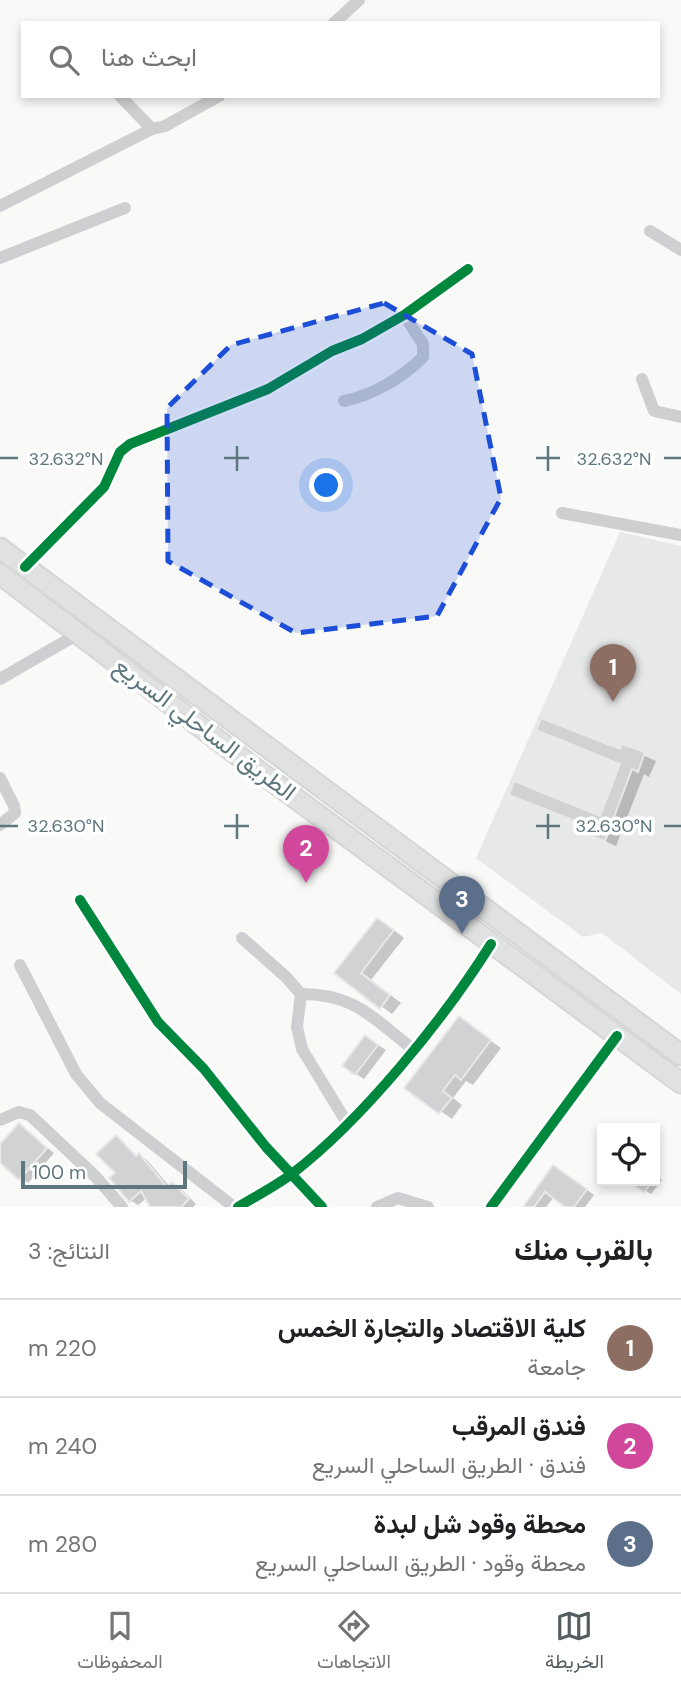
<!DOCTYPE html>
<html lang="ar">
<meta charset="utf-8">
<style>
body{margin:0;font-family:"DM Sans",Vazirmatn,sans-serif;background:#f2f2f2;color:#202124;direction:rtl}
.controls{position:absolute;right:21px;bottom:21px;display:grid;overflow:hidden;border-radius:0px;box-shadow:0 4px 10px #0003}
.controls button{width:63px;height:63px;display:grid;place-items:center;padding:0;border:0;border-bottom:2px solid #e0e0e0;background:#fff;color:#202124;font:35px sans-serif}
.scale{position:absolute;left:21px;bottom:18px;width:166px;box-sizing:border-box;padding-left:7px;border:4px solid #5e777f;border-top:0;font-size:19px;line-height:24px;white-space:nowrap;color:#5e777f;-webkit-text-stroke:5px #fff;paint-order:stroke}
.you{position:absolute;left:327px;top:486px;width:24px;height:24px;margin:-18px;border:5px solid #fff;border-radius:50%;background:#1a73e8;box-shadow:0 0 0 10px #1a73e833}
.badge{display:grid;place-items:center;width:46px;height:46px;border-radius:50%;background:#545c60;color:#fff;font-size:23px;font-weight:700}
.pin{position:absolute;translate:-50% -58px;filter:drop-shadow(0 2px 4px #0008)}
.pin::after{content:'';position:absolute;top:37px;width:24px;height:21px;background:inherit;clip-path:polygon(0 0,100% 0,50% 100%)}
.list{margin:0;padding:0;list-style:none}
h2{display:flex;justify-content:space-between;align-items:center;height:91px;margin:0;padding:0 28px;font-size:30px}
h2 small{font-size:23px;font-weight:400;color:#757577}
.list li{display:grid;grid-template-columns:46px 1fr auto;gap:21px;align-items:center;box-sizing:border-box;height:98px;padding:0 28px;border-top:2px solid #e0e0e0}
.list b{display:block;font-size:26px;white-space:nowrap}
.list p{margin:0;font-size:23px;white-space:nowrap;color:#757577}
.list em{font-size:23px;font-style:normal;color:#757577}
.icon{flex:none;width:38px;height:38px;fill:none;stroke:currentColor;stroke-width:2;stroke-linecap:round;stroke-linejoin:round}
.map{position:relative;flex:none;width:681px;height:1207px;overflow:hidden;direction:ltr}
.search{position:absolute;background:#fff;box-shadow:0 4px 10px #0003;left:21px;right:21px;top:21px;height:77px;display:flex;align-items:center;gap:18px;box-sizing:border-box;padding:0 24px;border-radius:0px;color:#757577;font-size:26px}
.sheet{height:385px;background:#fff}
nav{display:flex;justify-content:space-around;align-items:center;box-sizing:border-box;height:98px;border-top:2px solid #e0e0e0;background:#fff;font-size:19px;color:#757577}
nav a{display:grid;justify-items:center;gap:4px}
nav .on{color:#545c60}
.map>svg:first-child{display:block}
</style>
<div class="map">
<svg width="681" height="1207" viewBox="0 0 681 1207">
<rect width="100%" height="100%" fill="#f9f9f8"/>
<path fill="#e7e9e8" d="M620,532L681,546V994L602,933L583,937L476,858Z"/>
<g fill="#0003">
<path d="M538,729L621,752L623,746L656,761L649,777L644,774L616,846L592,835L594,829L511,794L601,818L621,765Z"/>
<path d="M389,926L404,938L371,980L401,1003L392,1014L336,973Z"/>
<path d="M459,1018L501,1048L473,1085L466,1081L453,1098L462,1105L452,1119L406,1087Z"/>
<path d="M366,1037L386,1050L364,1079L356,1074Z"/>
<path d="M19,1125L54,1153L28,1183L0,1161V1147Z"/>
<path d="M116,1137L138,1156L147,1160L170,1187L173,1184L180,1188L196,1204L193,1207H152L147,1198L138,1205L130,1200L117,1173Z"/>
<path d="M562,1172L594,1195L585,1207H568L554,1197L546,1207H525Z"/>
<path d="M655,1175L662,1180L651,1194L630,1181H655Z"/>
</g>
<g fill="#d0d2d3" stroke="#e8e8e8" stroke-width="2">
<path d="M541,718L620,749L622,744L645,752L638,772L632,769L605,841L590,836L593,828L509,795L514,781L600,816L620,764L536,730Z"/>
<path d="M377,918L394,930L361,973L390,995L380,1009L334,973Z"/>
<path d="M459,1016L491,1040L461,1080L455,1075L443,1091L452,1098L439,1114L404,1088Z"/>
<path d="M365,1035L378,1045L355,1075L342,1066Z"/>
<path d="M19,1123L47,1148L19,1180L0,1163V1144Z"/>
<path d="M116,1135L136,1156L139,1153L167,1187L172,1182L189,1199L181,1207H150L141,1191L129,1202L109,1178L115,1173L96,1154Z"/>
<path d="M553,1165L587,1189L574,1207H565L545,1192L534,1207H523Z"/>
<path d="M627,1181H653L644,1192Z"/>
</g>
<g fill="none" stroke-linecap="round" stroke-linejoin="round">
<g stroke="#d5d6d6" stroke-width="23">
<g id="highway">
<path d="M0,548L681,1055"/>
<path d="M0,574L253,767L681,1083"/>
</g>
</g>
<g stroke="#cdcfd0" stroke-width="12">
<path d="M334,23L359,0"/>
<path d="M120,96L152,129L165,126L219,96"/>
<path d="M0,206L152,129"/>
<path d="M650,231L681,250"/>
<path d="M0,258L125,208"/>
<path d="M642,379L654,411L681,417"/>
<path d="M344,401C373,395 402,378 423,357V344L404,315"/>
<path d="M562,513L681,535"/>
<path d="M25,567L104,487L120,452L130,444L268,389L332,351L362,339L404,315L468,269"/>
<path d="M0,679L78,634"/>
<path d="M0,778L14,806L15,813L0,825"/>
<path d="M80,900L158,1022L204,1069L266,1147L322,1207"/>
<path d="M242,938L286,977L301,994L297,1027L302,1049L347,1123"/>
<path d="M20,965L76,1074L100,1103L234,1207"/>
<path d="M301,994C356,994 372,1018 413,1049"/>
<path d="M0,1120L19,1112L30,1115L95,1176L122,1207"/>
<path d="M238,1207C256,1196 276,1186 293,1173C363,1119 444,1019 491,944"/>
<path d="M377,1207L398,1198L428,1207"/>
<path d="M491,1207L617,1036"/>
</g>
<use href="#highway" stroke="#e0e2e2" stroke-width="19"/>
<g stroke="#fff" stroke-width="15">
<g id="cycleway">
<path d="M25,567L104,487L120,452L130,444L268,389L332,351L362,339L404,315L468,269"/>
<path d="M80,900L158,1022L204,1069L266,1147L322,1207"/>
<path d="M238,1207C256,1196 276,1186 293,1173C363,1119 444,1019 491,944"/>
<path d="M491,1207L617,1036"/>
</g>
</g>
<use href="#cycleway" stroke="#00873e" stroke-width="10"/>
</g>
<path fill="#1d4ed8" fill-opacity="0.2" stroke="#1d4ed8" stroke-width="5" stroke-dasharray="14 9" stroke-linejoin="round" d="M384,303L472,354L501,498L437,616L296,633L168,561L167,408L231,345Z"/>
<path fill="none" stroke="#5e777f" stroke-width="2.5" d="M237,446V471M548,446V471M0,458H18M224,458H249M536,458H560M664,458H681M237,814V839M548,814V839M0,826H18M224,826H249M536,826H560M664,826H681"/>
<g text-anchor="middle" stroke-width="7" stroke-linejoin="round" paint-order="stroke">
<g font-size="24" fill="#5e777f" stroke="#fff">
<text transform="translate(205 729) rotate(37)" y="8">الطريق الساحلي السريع</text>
</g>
</g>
<g font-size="18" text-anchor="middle" fill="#5e777f" stroke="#fff" stroke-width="7" stroke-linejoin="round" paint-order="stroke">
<text x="66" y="465">32.632°N</text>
<text x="614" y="465">32.632°N</text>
<text x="66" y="832">32.630°N</text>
<text x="614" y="832">32.630°N</text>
</g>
</svg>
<div class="controls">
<button><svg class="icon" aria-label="locate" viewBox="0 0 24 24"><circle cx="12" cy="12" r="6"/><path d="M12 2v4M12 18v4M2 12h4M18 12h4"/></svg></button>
</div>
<div class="scale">100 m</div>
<div class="you"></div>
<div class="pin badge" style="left:613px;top:702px;background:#8d6e63">1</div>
<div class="pin badge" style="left:306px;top:883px;background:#d1479c">2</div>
<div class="pin badge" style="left:462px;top:934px;background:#5c6f8a">3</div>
<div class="search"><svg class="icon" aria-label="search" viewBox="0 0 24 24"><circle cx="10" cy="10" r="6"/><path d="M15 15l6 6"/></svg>ابحث هنا</div>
</div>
<section class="sheet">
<h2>بالقرب منك<small>النتائج: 3</small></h2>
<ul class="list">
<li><span class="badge" style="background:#8d6e63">1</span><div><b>كلية الاقتصاد والتجارة الخمس</b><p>جامعة</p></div><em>220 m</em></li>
<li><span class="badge" style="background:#d1479c">2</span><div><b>فندق المرقب</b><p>فندق · الطريق الساحلي السريع</p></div><em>240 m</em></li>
<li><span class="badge" style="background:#5c6f8a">3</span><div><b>محطة وقود شل لبدة</b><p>محطة وقود · الطريق الساحلي السريع</p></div><em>280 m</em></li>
</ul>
</section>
<nav>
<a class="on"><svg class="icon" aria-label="map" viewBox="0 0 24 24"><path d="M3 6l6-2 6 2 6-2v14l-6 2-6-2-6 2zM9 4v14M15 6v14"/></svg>الخريطة</a>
<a><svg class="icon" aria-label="directions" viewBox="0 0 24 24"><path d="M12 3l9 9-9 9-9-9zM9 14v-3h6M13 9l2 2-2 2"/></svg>الاتجاهات</a>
<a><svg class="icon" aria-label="saved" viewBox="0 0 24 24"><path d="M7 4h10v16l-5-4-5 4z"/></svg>المحفوظات</a>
</nav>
